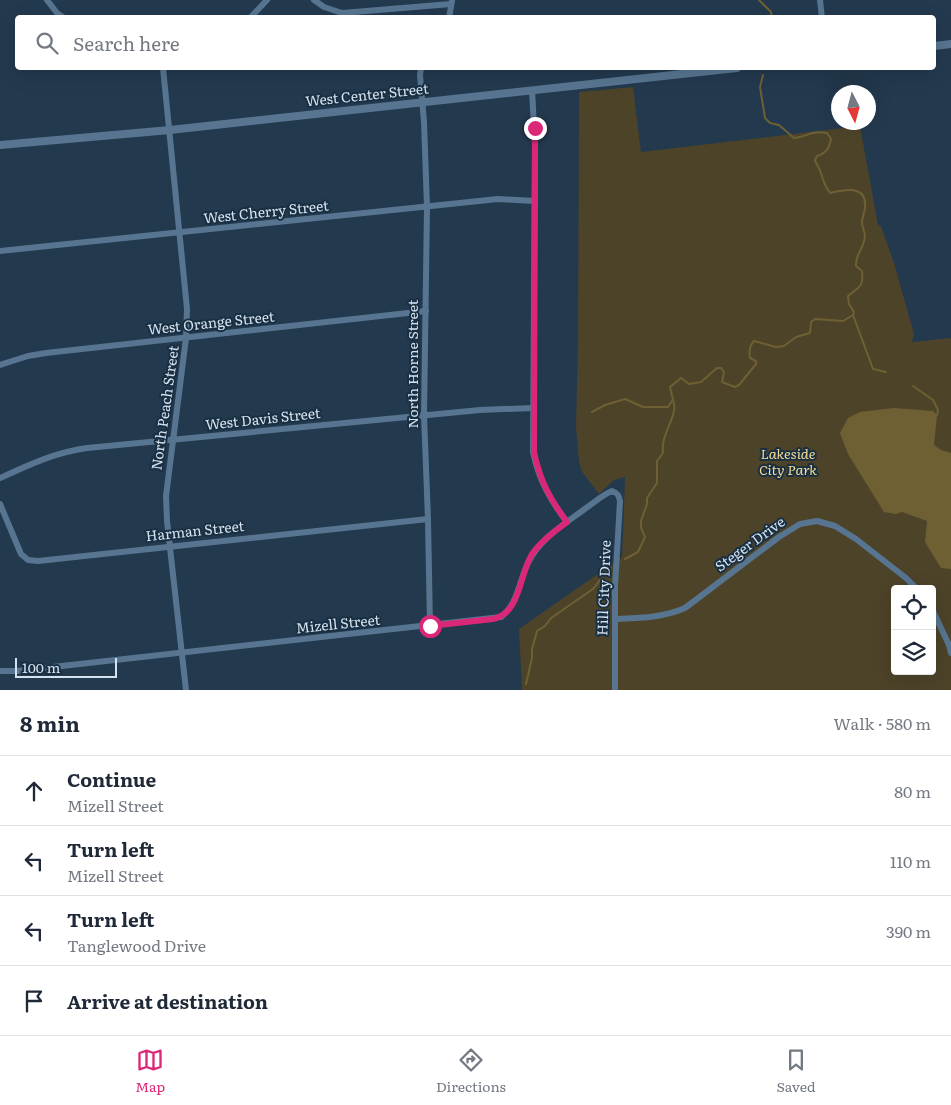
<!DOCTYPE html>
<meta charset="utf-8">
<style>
body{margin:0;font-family:Literata,serif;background:#f2f2f3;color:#1f2937}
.controls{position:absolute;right:15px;bottom:15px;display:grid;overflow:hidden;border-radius:5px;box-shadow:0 5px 20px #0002}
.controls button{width:45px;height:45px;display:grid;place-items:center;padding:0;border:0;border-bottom:1px solid #e0e1e3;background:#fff;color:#1f2937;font:25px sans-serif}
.compass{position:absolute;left:831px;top:85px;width:45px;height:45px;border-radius:50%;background:#fff;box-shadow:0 5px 20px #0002;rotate:174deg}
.scale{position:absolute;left:15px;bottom:12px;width:102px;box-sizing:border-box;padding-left:5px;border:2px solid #d5e2ef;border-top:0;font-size:14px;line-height:18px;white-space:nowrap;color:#d5e2ef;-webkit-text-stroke:4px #192f43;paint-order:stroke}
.stop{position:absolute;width:15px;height:15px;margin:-11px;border:4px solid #db2777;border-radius:50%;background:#fff}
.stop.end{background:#db2777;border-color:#fff;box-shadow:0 1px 5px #0008}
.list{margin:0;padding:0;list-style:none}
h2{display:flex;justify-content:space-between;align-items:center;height:65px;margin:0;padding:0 20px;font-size:21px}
h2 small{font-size:16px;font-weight:400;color:#747a83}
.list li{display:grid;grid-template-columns:32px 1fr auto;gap:15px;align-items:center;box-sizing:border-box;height:70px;padding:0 20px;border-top:1px solid #e0e1e3}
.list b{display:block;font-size:19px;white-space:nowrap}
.list p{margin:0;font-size:16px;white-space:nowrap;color:#747a83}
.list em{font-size:16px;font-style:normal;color:#747a83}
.icon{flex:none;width:28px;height:28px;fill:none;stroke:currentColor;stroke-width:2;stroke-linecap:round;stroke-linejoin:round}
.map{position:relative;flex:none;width:951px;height:690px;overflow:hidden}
.search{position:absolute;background:#fff;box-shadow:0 5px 20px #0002;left:15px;right:15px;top:15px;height:55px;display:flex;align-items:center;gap:12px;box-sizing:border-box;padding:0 18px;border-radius:5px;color:#747a83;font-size:19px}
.sheet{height:345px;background:#fff}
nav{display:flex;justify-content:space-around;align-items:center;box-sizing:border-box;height:70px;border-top:1px solid #e0e1e3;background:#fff;font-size:14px;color:#747a83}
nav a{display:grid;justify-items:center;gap:2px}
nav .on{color:#db2777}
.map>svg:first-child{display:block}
</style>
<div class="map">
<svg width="951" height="690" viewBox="0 0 951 690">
<rect width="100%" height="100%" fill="#23394e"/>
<path fill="#4c4329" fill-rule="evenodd" d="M633,87L641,152L860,126L878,225L881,226L894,263L914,334L912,342L951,338V690H522L519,629L622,557L625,479V477L614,480L599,494L582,472L579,462L576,427L578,340L579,92ZM895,589H932V671H895Z"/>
<path fill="#6f6034" d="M894,408L933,411L937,415L934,445L941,450L951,453V569L941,568L925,542L927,521L902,512L896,514L884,512L848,454L840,433L848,418L860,412Z"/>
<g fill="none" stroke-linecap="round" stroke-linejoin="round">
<g stroke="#6f6034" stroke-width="2">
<path d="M759,0L771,12L772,18"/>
<path d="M763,75L760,87L765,118L770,123L779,125L794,138C808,137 810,130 827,133L831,139C829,149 826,153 817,156L815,160C816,165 820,168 821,173C823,181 825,186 830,193C843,190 867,184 865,207C865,212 862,217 862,222C862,229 867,233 864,241C862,251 855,255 856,266L862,271C864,287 859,287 848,296L849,304L854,312L853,315L873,369L886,372"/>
<path d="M913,386L933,400L938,410L937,415"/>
<path d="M592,412L605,405L625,399L643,407H668L672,401"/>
<path d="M625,559L638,552L645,537L641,528V521L647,504V498L657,483V461L663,453C661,437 671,426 674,411C676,405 671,394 670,387L681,378L689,384L701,382L717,368H721L724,372L722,382L735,387L739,385L756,364V361L750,358C749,352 750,345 754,341L776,347L784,346L796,337L810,333L811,322L815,319L843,321L853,315"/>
<path d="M526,684L532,658V649L537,631L545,626L551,618L593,589L611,566"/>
</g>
<g stroke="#577591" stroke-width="6">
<path d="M47,0L57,13L64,18"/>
<path d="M314,0L324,7L342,13L451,4"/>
<path d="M820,0L822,18"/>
<path d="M250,18L267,0"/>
<path d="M449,18L452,1"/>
<path d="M163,68L187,309L186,338L166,496L167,521L186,690"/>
<path d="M421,68L420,75L424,122L427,207L424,415L428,519L430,626"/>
<path d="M532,90L535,145L533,452C539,480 550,500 567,522"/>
<path d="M0,251L498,199L535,201"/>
<path d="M0,365L28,356L46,353L426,311"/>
<path d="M0,478C31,464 53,453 87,448L480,410L533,408"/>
<path d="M0,504L21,554L28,560L38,561L428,519"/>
<path d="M932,609L949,645L951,653"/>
<path d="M615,619C639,618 662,618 685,608L779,537L800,524L817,521L835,526L856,539L906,578L917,589"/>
<path d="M0,671H17L501,617C518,604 519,581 528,563C540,538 565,524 586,508C594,503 602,495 612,491C618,493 619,496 620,501L615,587V690"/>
</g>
<g stroke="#577591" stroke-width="8">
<path d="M934,46L951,44"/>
<path d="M0,145L170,130L737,68"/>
</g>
</g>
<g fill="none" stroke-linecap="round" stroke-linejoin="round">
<path stroke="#db2777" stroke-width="6" d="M430,626L493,619C521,613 519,575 532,554C541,541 554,532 567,522C550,499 540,481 534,452L535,128"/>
</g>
<g text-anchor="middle" stroke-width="4" stroke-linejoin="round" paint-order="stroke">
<g font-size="14" fill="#d5e2ef" stroke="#192f43">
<text transform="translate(367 95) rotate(-6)" y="5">West Center Street</text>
<text transform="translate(266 212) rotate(-6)" y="5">West Cherry Street</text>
<text transform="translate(211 323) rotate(-6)" y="5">West Orange Street</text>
<text transform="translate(413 364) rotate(-90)" y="5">North Horne Street</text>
<text transform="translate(165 408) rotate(-82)" y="5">North Peach Street</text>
<text transform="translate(263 419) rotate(-6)" y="5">West Davis Street</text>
<text transform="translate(195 531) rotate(-6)" y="5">Harman Street</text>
<text transform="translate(750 544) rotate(-36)" y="5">Steger Drive</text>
<text transform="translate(604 588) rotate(-88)" y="5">Hill City Drive</text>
<text transform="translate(338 624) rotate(-6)" y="5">Mizell Street</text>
</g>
<g font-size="14" font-style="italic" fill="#f7dd95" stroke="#192f43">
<text x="788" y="459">Lakeside<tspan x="788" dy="16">City Park</tspan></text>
</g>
</g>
</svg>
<div class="controls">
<button><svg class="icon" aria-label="locate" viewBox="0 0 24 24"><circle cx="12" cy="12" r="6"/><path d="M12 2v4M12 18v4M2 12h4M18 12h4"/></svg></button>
<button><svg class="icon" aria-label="layers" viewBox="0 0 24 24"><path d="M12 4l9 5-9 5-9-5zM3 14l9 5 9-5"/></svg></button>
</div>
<svg class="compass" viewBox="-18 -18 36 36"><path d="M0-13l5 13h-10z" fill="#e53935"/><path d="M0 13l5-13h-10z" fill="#747a83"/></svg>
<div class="scale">100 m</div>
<div class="stop" style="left:430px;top:626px"></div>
<div class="stop end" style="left:535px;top:128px"></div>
<div class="search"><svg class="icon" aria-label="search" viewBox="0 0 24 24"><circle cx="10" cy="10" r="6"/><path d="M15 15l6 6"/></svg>Search here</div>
</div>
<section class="sheet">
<h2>8 min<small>Walk · 580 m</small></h2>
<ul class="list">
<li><svg class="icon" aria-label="ahead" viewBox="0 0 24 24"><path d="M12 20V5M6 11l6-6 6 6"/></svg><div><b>Continue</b><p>Mizell Street</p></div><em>80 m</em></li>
<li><svg class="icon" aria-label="left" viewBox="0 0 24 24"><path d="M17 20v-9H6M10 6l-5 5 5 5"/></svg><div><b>Turn left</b><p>Mizell Street</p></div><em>110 m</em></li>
<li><svg class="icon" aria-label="left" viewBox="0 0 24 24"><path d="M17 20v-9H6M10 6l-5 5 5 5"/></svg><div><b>Turn left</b><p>Tanglewood Drive</p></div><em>390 m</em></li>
<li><svg class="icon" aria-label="arrive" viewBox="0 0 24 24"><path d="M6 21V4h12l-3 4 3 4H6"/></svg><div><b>Arrive at destination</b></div></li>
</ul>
</section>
<nav>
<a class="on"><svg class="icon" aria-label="map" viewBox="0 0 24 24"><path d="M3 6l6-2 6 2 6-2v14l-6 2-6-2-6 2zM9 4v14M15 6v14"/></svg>Map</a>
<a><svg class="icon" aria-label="directions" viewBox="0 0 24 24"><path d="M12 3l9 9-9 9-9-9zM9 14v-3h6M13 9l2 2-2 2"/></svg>Directions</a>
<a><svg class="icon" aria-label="saved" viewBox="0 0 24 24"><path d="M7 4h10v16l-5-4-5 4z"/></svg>Saved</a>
</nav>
